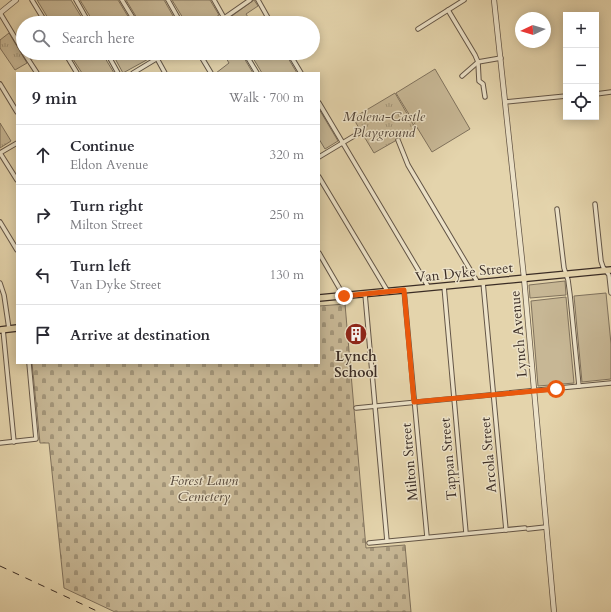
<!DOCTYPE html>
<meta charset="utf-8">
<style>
body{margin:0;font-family:Cardo,serif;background:#f2f2f3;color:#2b2b33}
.controls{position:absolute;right:12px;top:12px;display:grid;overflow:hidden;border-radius:0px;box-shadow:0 2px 10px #0003}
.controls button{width:36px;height:36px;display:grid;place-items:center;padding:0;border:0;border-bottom:1px solid #e1e1e2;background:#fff;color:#2b2b33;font:20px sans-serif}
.compass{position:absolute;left:515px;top:12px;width:36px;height:36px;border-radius:50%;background:#fff;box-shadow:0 2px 10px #0003;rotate:266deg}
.stop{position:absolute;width:12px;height:12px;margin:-9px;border:3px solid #ea580c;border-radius:50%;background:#fff}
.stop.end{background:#ea580c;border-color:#fff;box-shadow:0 1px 4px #0008}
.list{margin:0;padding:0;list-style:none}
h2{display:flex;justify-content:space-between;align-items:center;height:52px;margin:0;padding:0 16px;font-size:17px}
h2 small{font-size:13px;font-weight:400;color:#7c7c81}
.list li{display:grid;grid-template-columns:26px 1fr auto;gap:12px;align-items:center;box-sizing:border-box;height:60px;padding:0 16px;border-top:1px solid #e1e1e2}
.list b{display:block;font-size:15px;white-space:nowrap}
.list p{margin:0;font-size:13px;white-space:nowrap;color:#7c7c81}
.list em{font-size:13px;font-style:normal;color:#7c7c81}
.icon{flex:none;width:22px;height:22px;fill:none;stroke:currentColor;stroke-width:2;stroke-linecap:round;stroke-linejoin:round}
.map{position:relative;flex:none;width:611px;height:612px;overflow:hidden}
.search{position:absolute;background:#fff;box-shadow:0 2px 10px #0003;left:16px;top:16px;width:304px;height:44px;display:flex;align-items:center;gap:10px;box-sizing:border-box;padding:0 14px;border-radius:22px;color:#7c7c81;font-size:15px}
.panel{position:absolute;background:#fff;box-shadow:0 2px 10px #0003;left:16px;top:72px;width:304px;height:292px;border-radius:0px}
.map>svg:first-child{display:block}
</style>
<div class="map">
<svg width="611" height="612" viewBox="0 0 611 612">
<defs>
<pattern id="cemetery-stones" width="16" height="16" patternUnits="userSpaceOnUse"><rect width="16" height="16" fill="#c7b795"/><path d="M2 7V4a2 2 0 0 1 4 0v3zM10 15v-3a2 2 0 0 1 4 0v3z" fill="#a39579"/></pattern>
<pattern id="park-tufts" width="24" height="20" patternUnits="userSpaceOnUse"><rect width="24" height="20" fill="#c7b795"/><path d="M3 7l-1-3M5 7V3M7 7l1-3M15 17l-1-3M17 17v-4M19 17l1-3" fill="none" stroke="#a39579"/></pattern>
</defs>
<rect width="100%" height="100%" fill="#e4d4ac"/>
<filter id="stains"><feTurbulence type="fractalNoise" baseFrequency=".005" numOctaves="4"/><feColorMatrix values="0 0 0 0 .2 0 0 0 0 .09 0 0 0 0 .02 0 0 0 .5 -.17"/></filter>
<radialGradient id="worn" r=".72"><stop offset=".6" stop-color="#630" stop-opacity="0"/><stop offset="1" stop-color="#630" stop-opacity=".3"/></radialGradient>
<g fill="#c7b795" stroke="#80725d">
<path d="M37,0H71L85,23H51Z"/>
<path d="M80,0H118L132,23H94Z"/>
<path d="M126,0H164L177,23H140Z"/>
<path d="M172,0H210L219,15L207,23H186Z"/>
<path d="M254,0L258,6L246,14L252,23H232L229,18Z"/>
<path d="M69,53H102L114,73H82Z"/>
<path d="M112,53H150L152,57L123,73Z"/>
<path d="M223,53H241L253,73H216L229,63Z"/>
<path d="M250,53H269L272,57L278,53H285L297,73H262Z"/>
<path d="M435,69L470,129L432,152L396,93Z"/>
<path d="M319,109L338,141L325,149L319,139Z"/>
<path d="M565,281L566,295L530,298L529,285Z"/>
<path d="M606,293L611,344V379L582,382L574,296Z"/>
<path d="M566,297L574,383L538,386L531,301Z"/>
</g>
<path fill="url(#cemetery-stones)" stroke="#80725d" d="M345,304L366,548L405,545L411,612H115L64,588L49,443H40L32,363H319V306Z"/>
<g fill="url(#park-tufts)" stroke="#80725d">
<path d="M9,33L27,63L15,70L0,48V40Z"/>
<path d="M395,93L416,129L374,153L353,118Z"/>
<path d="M0,123L11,141L0,148Z"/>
</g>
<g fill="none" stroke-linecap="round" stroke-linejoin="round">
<g stroke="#645647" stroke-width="5.5">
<g id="minor">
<path d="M32,0L46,23"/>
<path d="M76,0L89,23"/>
<path d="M122,0L136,23"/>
<path d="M168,0L181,23"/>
<path d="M214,0L227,23"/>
<path d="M258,0L271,23"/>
<path d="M448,10L475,55L478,62L479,81L483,84L485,97"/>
<path d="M0,13L23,51"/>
<path d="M217,23L250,0"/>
<path d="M418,29L464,0"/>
<path d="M24,53L37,73"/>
<path d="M65,53L77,73"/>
<path d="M107,53L118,73"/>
<path d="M154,53L165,73"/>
<path d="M199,53L211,73"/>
<path d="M245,53L257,73"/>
<path d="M289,53L301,73"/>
<path d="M133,73L166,53"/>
<path d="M462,76L478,62L501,58"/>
<path d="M0,84L17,112"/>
<path d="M596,94L611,92"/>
<path d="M505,102L566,96"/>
<path d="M319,103L429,288"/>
<path d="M398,140L408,165L478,283"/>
<path d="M0,153L17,180"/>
<path d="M0,153L17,143"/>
<path d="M319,157L359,133"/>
<path d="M319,177L388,292"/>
<path d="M595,204L601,261L603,267L609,275L611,293"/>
<path d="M557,209L564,268L568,280L570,295L579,386"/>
<path d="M0,222L17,250"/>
<path d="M319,253L344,296"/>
<path d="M483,282L506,530"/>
<path d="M0,283L4,295L9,329"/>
<path d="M444,286L466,533"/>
<path d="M404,290L427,537"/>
<path d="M365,294L387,541"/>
<path d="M3,329L14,442"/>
<path d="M356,408L611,383"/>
<path d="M0,443L36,439L29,363"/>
<path d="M528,529L546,527"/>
<path d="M369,543L525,528"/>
</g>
</g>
<g stroke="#645647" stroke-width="6">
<g id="tertiary">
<path d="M494,0L524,278L554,612"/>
<path d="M0,13L16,0"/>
</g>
</g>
<g stroke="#3a2c25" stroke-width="8">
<g id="primary">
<path d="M319,298L611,270"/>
<path d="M0,330L17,328"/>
</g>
</g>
<use href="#minor" stroke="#ede3c9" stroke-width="3.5"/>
<use href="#tertiary" stroke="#ede3c9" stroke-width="4.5"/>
<use href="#primary" stroke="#e4d4ac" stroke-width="5.5"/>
<path stroke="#3a2c25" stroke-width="1" stroke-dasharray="7 7" stroke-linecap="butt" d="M0,566L99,612"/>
</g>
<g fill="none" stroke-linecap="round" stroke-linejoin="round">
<path stroke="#ea580c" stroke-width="5" d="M344,296L404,290L414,402L556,389"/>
</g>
<defs>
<g id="building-disc" transform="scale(1.15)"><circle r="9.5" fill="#8f2418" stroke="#ede3c9"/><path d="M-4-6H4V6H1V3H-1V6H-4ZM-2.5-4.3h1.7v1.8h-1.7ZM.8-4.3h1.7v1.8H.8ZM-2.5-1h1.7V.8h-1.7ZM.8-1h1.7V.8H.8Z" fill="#fff"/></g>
</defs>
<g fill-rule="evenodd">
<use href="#building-disc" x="356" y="334"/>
</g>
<g text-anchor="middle" stroke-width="3" stroke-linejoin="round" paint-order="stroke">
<g font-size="14" font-style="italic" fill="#56483b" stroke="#ede3c9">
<text x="384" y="121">Molena-Castle<tspan x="384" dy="16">Playground</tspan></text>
<text x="204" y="485">Forest Lawn<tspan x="204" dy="16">Cemetery</tspan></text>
</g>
<g font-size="14" fill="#3a2c25" stroke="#ede3c9">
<text transform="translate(464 272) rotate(-6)" y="5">Van Dyke Street</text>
<text transform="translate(518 334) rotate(-95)" y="5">Lynch Avenue</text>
<text transform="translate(488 455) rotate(-95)" y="5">Arcola Street</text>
<text transform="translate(448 459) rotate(-95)" y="5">Tappan Street</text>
<text transform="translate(409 462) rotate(-95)" y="5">Milton Street</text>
</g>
<g font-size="14" font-weight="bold" fill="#3a2c25" stroke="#ede3c9">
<text x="356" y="361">Lynch<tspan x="356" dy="16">School</tspan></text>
</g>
</g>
<rect width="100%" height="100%" filter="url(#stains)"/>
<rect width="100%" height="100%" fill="url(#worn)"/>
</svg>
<div class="controls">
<button>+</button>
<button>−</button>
<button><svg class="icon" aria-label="locate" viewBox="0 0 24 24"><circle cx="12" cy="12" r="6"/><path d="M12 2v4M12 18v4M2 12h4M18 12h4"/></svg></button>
</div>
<svg class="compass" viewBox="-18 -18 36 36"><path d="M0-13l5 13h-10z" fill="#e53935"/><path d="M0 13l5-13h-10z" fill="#7c7c81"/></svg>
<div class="stop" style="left:556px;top:389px"></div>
<div class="stop end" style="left:344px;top:296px"></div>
<div class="search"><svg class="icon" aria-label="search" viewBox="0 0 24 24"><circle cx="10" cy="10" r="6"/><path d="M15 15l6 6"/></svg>Search here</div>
<section class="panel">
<h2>9 min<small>Walk · 700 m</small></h2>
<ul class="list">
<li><svg class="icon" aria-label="ahead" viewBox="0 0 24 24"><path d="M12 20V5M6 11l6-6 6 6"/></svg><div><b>Continue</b><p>Eldon Avenue</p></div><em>320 m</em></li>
<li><svg class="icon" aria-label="right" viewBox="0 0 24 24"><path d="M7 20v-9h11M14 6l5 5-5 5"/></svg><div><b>Turn right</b><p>Milton Street</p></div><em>250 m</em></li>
<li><svg class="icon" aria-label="left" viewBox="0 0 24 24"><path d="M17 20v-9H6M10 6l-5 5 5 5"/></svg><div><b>Turn left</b><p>Van Dyke Street</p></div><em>130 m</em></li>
<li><svg class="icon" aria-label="arrive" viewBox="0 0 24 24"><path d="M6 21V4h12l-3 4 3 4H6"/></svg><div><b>Arrive at destination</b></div></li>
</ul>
</section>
</div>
